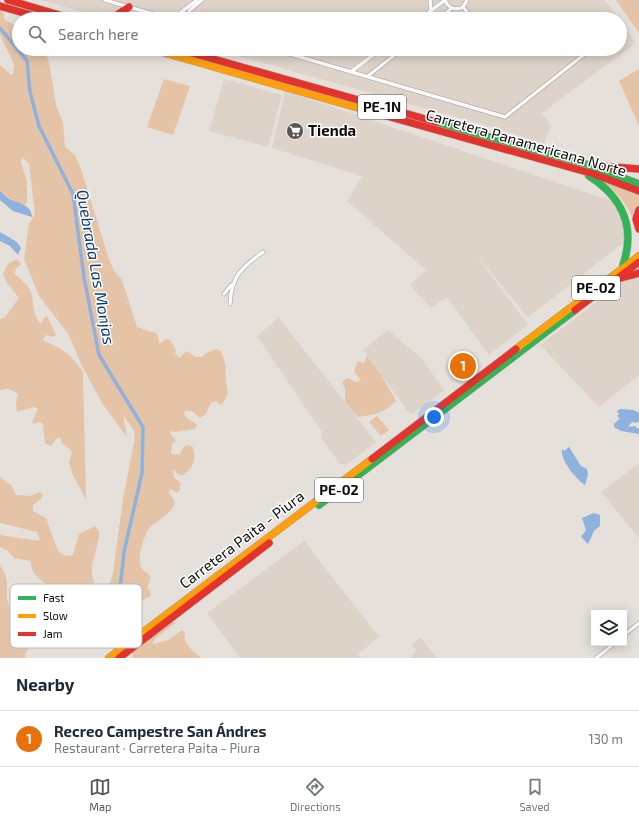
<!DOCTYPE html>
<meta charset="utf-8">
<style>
body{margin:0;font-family:"Exo 2",sans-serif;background:#f6f6f7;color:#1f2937}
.controls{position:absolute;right:12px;bottom:12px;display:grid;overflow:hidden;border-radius:0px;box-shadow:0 2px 10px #0003}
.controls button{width:36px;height:36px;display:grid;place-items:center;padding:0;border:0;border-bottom:1px solid #e0e1e3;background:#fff;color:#1f2937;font:20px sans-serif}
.you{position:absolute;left:434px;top:417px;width:14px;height:14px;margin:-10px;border:3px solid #fff;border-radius:50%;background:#1a73e8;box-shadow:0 0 0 6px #1a73e833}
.badge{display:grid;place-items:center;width:26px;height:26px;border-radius:50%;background:#5a5652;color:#fff;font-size:13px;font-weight:700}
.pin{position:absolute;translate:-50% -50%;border:2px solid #fff;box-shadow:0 1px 4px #0006}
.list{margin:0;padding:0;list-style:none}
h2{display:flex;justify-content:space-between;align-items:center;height:52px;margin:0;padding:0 16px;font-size:17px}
h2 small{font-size:13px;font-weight:400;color:#747a83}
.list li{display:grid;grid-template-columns:26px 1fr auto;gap:12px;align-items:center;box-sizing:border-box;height:56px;padding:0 16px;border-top:1px solid #e0e1e3}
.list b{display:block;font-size:15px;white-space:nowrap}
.list p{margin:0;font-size:13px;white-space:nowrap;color:#747a83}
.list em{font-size:13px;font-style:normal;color:#747a83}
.icon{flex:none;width:22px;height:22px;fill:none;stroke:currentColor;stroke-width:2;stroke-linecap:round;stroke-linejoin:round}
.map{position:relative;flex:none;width:639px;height:658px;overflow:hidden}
.search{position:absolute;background:#fff;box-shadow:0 2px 10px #0003;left:12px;right:12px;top:12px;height:44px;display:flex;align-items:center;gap:10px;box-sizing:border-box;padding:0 14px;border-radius:22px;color:#747a83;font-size:15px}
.sheet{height:108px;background:#fff}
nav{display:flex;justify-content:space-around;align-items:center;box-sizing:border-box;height:56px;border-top:1px solid #e0e1e3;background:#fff;font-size:11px;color:#747a83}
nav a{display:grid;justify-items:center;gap:2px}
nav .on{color:#5a5652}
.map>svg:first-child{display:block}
</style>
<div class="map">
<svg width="639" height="658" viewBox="0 0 639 658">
<rect width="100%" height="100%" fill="#e6e0db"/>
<g fill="#ded3c9">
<path d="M40,0H605L619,19H107Z"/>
<path d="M620,21L636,43L542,113L551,125L544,144L499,129L213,49H620Z"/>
<path d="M224,79L282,95L268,147L209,131Z"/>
<path d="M285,91L609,200L615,205L622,215L626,237L625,242L528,317L473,251L528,325L489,355L447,297L431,308L410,285L426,270L347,201L362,176L272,148Z"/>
<path d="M639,277V375L599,407L540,345L627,279Z"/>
<path d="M279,318L376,442L346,465L340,464L322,439L321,434L322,432L257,336Z"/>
<path d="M388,330L421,358L444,390L411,415L363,350Z"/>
<path d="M639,463V538L601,492Z"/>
<path d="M304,541L379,637L358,654L361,658H240L207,613Z"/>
<path d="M420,637L432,652L437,658H409L416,651L412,645Z"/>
</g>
<g fill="#e5c3a6">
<path d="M0,0L5,20L15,25H19V49H41L48,59L50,67L56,105L63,122L65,147L75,155L80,166L109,259L114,271L122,280L137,327L150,332H154L158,335L159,344L166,339L170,340L176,350L175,353L179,358L187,351L195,357H202L206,353L217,349L221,351L225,363L226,382L228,393L224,402L220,405L216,401L211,403L206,414L200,418L192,411H185L184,415L197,425L195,429L175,432L172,431L170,433L176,441L172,444L171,454L179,455L184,446L188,445L193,447C196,462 194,467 181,476L173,470L174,478L180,482V490L177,493L170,489L169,493C170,495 173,497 174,500C177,511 157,521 151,526C144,533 137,558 141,567C143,571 149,573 151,578L147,587L151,593L150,596L134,605L130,620L124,625L127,634L120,640L117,637L108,647L102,648L98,644L97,639L101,611L113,573L123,499L135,437L133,429L123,415L127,437L102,403L82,366L69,335L39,296L24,259L29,224L35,214L29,164L22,157L21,163L27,181V203L23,205L9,198L0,191V65L11,75L13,74L14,64L0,35Z"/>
<path d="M616,0H639V33L637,30Z"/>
<path d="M639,69V126L619,81Z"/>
<path d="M164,79L190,86L173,135L147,127Z"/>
<path d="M599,179L639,194V207L634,221C627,203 616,190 599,179Z"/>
<path d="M17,259L21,264L17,267L14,274C44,294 25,306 41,324L44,318L47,316L56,335L53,337L46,335L43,340C65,351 68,351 83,372L86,500L72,473L69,462L72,451L62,443L60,437L56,439L51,446L45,444L43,423L38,422L34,424L32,422L38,408L34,407L17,412L16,404L18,394L9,389L0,390V319L5,317L19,298L7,283L3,274L8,264Z"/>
<path d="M367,356L382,376L396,401C385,413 374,415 358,417L345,402V388L342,383L344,380L349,378L355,382L361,381L354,371L358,361L364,363Z"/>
<path d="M377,416L389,430L381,436L369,422Z"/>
<path d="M0,477L11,485L16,495L30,496L40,492L43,495L41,499L33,505V511L46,518L58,551C63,555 67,557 73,555L79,534L95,526L99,531C100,550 87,562 94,583L88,590L84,586L80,587L70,600L63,603L57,600C53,583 30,580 31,561L14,558L8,551L0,547V535L40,541L37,532L0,523Z"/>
<path d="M0,566C11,578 5,589 8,602C12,619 27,625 31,646L26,652L25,658H0Z"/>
<path d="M170,622H175V623L156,638L152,644L168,640L182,630L185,633C182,643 194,652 201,658H133V652Z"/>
</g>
<g fill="#8eb1dd">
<path d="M0,191C3,193 5,196 8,198C16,203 32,204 32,217L13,211L0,200Z"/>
<path d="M0,232C9,238 16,239 21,248L18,255L10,246L0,241Z"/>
<path d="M620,409L634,410L639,413V423L638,421L637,423L632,422L628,427L635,426L639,429V434L621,431L614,427V424L620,418L617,416L619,414L617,411Z"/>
<path d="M569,447L581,466L587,469L588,475L585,485C576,479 560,460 562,449L564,451Z"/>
<path d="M594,513L600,515V526L594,531L588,544L581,537L586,530L582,518Z"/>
</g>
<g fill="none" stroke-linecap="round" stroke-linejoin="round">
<path stroke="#8eb1dd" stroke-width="3.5" d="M0,28L27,61L30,92L39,126L73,194L84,277L99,355L143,427L142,473L124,552L115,637V653"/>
<g stroke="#a19c99" stroke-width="4.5">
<g id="street">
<path d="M105,0L170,19"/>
<path d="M430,0L431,11"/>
<path d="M445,0C448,8 455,11 463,7L467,0"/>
<path d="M463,7L473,19"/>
<path d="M172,19L197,0"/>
<path d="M186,19L190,10L202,0"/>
<path d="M420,19L445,0"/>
<path d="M439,19L452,8"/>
<path d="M273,49L505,117L591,49"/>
<path d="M352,71L381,49"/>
<path d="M368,76L402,49"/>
<path d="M224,294L231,285"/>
<path d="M230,304C231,276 242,267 263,252"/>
<path d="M624,635L639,623"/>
<path d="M596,658L615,643"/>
</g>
</g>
<g stroke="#a19c99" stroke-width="8">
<g id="fast">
<path d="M436,122L586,164L639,184"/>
<path d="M589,176C622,197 636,227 623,265"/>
<path d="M319,505L575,310"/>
</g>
</g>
<g stroke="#a19c99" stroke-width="8">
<g id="slow">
<path d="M151,49L376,113"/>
<path d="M516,349L639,256"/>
<path d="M109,658L372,459"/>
</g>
</g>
<g stroke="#a19c99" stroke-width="8">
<g id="jam">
<path d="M8,0L73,19"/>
<path d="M0,6L45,19"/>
<path d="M111,19L129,7"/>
<path d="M178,49L436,122"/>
<path d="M376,113L594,174L639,191"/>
<path d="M601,166L639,169"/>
<path d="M639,210L636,219L639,229"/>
<path d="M621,278L639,273"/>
<path d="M575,310L639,262"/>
<path d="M372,459L516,349"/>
<path d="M119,658L269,543"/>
</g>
</g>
<use href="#street" stroke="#fbfafa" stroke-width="3.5"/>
<use href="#fast" stroke="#30b455" stroke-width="7"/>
<use href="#slow" stroke="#ff9f0a" stroke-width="7"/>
<use href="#jam" stroke="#e5322d" stroke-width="7"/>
</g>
<defs>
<g id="supermarket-disc" transform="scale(0.9)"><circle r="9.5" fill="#5a5652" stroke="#fff"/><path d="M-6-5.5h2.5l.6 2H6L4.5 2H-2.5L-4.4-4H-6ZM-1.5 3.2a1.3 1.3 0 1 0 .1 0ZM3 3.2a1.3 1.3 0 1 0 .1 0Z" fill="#fff"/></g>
</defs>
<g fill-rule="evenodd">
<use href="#supermarket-disc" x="295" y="131"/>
</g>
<g text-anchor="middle" stroke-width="3" stroke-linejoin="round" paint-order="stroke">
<g fill="#fff" stroke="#575553" stroke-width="1">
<rect x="358" y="95" width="48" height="24" rx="3"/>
<rect x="572" y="276" width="48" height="24" rx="3"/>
<rect x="315" y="478" width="48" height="24" rx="3"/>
</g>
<g font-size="14" font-weight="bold" fill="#0f0c09">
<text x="382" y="112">PE-1N</text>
<text x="596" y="293">PE-02</text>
<text x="339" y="495">PE-02</text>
</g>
<g font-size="15" font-weight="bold" fill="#0f0c09" stroke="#fff" text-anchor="start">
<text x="308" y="136">Tienda</text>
</g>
<g font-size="15" fill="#0f0c09" stroke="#fff">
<text transform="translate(526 143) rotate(16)" y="5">Carretera Panamericana Norte</text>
<text transform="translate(242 540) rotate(-37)" y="5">Carretera Paita - Piura</text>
</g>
<g font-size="16" font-style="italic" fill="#043b76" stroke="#fff">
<text transform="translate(96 267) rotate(80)" y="6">Quebrada Las Monjas</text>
</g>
</g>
<rect x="10" y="584" width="132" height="64" rx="6" fill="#fff" stroke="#b7b6b5" stroke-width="1"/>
<rect x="18" y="596" width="18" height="4" fill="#30b455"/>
<rect x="18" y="614" width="18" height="4" fill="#ff9f0a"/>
<rect x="18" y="632" width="18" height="4" fill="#e5322d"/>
<g font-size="11" fill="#0f0c09">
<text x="43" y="602">Fast</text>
<text x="43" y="620">Slow</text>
<text x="43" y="638">Jam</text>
</g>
</svg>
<div class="controls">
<button><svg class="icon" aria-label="layers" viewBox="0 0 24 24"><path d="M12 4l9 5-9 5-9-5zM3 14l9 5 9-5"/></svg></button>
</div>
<div class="you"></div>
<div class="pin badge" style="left:463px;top:366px;background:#e8710a">1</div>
<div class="search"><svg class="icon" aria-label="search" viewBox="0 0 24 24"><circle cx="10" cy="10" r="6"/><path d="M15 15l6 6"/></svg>Search here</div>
</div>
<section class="sheet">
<h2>Nearby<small></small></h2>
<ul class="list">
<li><span class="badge" style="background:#e8710a">1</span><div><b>Recreo Campestre San Ándres</b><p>Restaurant · Carretera Paita - Piura</p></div><em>130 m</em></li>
</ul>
</section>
<nav>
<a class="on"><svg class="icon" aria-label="map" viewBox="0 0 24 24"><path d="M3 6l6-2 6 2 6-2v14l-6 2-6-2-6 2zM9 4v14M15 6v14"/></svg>Map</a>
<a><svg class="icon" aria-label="directions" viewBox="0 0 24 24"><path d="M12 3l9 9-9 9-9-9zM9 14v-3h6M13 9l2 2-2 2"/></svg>Directions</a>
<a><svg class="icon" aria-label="saved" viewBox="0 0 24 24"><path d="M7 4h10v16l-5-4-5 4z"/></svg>Saved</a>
</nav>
